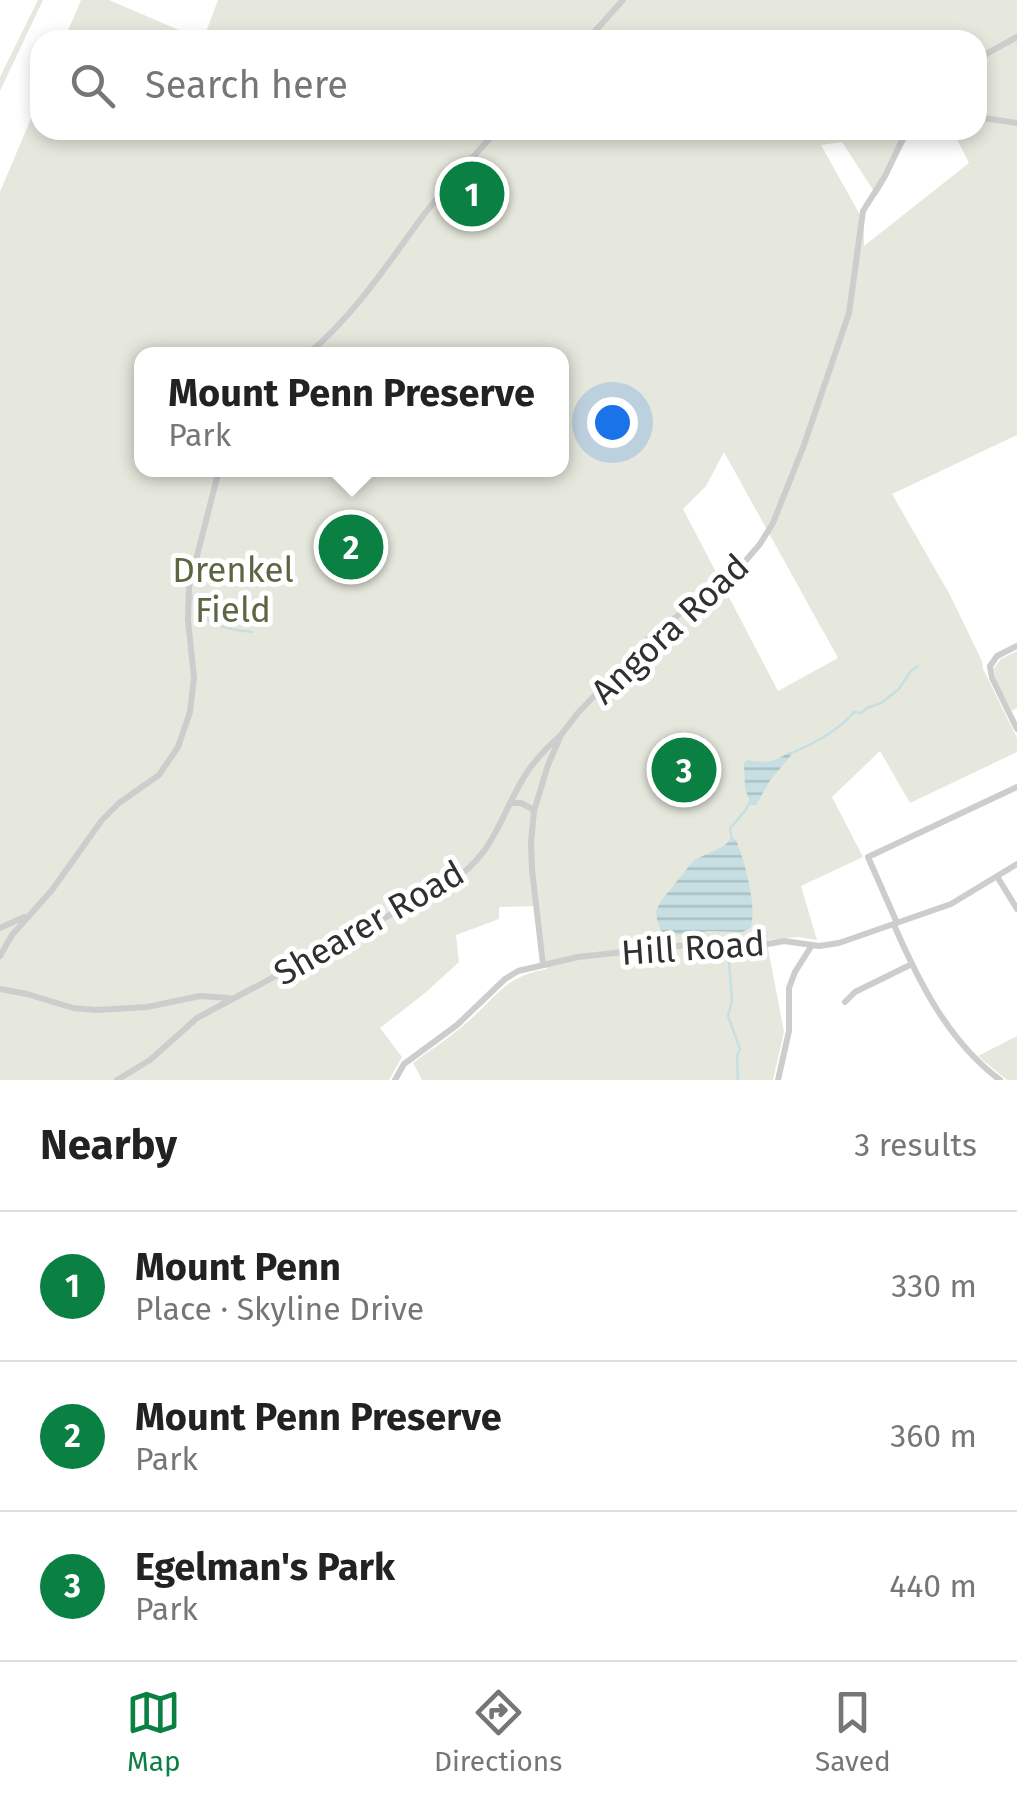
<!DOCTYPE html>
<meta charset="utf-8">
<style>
body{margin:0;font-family:"Fira Sans",sans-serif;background:#f2f2f2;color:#222}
.you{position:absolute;left:612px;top:422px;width:35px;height:35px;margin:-25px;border:8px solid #fff;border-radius:50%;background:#1a73e8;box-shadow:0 0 0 15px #1a73e833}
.badge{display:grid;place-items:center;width:65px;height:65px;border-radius:50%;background:#0b8043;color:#fff;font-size:32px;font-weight:700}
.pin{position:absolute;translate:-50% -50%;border:5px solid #fff;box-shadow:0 2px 10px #0006}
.popup{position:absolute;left:134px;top:347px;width:435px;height:130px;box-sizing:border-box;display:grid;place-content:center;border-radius:20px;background:#fff;filter:drop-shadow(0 2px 8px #0005);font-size:32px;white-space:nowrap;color:#767676}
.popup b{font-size:38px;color:#222}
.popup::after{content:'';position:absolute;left:50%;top:100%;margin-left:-20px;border:20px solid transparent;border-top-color:#fff}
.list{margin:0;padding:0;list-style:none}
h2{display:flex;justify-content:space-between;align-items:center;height:130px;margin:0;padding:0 40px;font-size:42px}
h2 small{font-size:32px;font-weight:400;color:#767676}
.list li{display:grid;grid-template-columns:65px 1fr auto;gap:30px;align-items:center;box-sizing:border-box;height:150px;padding:0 40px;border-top:2px solid #e0e0e0}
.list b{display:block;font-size:38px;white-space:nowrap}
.list p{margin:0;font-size:32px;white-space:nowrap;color:#767676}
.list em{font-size:32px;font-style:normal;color:#767676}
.icon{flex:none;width:55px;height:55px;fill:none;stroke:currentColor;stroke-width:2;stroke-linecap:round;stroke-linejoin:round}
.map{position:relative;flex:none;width:1017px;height:1080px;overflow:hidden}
.search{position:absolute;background:#fff;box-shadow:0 5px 15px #0003;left:30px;right:30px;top:30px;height:110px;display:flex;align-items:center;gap:25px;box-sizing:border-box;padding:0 35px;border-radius:30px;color:#767676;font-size:38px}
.sheet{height:580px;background:#fff}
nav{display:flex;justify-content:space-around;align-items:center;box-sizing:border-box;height:140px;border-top:2px solid #e0e0e0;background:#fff;font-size:28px;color:#767676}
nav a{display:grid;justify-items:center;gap:5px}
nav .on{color:#0b8043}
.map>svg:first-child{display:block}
</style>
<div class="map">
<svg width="1017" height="1080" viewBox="0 0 1017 1080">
<defs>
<pattern id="water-rules" width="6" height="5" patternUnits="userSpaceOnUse" patternTransform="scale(2.5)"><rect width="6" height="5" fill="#c7dfe2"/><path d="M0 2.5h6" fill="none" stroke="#abc0c2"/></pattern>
</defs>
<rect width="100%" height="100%" fill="#fff"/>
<g fill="#e6e8dd" fill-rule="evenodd">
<path d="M38,0H43L0,91V77Z"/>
<path d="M81,0H109L202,40H64Z"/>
<path d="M218,0H1017V435L892,494L950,595L982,661L983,669L1017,738V752L910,803L880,751L832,797L863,857L801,886L817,940L798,937L768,940V948L784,1032L773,1080H422L413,1063C430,1050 448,1039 464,1025C495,999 504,976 547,969L538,906L499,907V919L456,935L459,962L425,993L380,1028L402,1057L389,1080H0V192L40,97V130H913C899,150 890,175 877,196L842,142L821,145L864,222V246L969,163L952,130H977V40H203ZM141,354H561V470H141ZM724,452L838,658L778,691L683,509L706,486Z"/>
<path d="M1017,651V708L1012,711L996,682L994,668L1001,659Z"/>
<path d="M1017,1036V1080H1007L978,1056Z"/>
</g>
<g fill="url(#water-rules)">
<path d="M789,752H792V754L769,782L756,805H751L745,788L744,763L747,760C765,763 774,763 789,752Z"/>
<path d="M732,838L736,840C745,863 757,904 751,928L742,932L709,931L663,937L657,920L656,911L661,901L694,860L724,846Z"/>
</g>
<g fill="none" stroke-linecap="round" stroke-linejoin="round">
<g stroke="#c7dfe2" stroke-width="2.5">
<path d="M192,595C200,626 223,628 252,632"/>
<path d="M794,752C815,743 838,731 854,712L861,713L867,708L881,703L899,689L910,672L918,666"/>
<path d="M732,841L730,828L745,811L750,802"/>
<path d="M728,949L732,1000L728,1016L740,1049L737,1056L738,1080"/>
</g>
<g stroke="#cdcdcd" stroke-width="6">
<path d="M587,40L623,0"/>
<path d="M977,59L1017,37"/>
<path d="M977,117L1017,123"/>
<path d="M308,354C352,317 383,271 417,224C441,191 470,161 497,130"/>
<path d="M1017,646L997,656L990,666L992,678L1017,729"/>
<path d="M511,803H521L534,810"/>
<path d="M998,878L1017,909"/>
<path d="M897,923L868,857L1017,787"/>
<path d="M894,925C919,982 948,1041 1000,1080"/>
<path d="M0,928L24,917"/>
<path d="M0,956L12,935L52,890L102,820L119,803L159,775L178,747L190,712L194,678L188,620L189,587L219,470"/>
<path d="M543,964L532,870L531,843L534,811L548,765L561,735L577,714L648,639L742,565L760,544L773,523L804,445L849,313L863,211L885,176L907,130"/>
<path d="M0,989L27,994L73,1008L96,1010L147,1007L200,996L229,998"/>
<path d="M845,1002L855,992L912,964"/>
<path d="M117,1080L150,1060L197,1018L448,884C495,854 498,820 524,777C534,761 546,748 560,736"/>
<path d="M395,1080L404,1064L457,1025L505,979L518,971L578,957L687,945L768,944L784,941L819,946L839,943L951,904L1017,864"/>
<path d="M778,1080L789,1031V988L795,972L812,945"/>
</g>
</g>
<g text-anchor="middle" stroke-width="10" stroke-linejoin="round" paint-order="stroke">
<g font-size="35" fill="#5c6643" stroke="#fff">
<text x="233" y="582">Drenkel<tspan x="233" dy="40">Field</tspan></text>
</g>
<g font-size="35" fill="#303030" stroke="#fff">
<text transform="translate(670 629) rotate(-43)" y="12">Angora Road</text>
<text transform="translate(369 923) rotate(-30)" y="12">Shearer Road</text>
<text transform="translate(693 948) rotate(-4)" y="12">Hill Road</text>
</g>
</g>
</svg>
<div class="you"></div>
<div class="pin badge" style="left:472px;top:194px">1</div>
<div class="pin badge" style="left:351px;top:547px">2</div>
<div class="popup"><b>Mount Penn Preserve</b>Park</div>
<div class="pin badge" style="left:684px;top:770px">3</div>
<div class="search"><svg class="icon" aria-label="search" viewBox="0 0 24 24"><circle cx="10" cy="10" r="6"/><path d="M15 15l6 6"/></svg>Search here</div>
</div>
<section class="sheet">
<h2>Nearby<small>3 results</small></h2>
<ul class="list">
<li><span class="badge">1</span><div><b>Mount Penn</b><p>Place · Skyline Drive</p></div><em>330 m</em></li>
<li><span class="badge">2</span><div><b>Mount Penn Preserve</b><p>Park</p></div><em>360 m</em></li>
<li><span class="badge">3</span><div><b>Egelman's Park</b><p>Park</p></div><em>440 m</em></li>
</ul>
</section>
<nav>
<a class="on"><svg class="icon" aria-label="map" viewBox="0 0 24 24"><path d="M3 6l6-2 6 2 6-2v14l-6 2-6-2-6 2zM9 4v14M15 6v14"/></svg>Map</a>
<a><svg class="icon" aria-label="directions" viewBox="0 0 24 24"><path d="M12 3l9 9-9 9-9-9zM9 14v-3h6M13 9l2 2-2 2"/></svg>Directions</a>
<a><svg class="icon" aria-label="saved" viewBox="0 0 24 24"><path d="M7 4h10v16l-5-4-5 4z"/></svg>Saved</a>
</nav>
